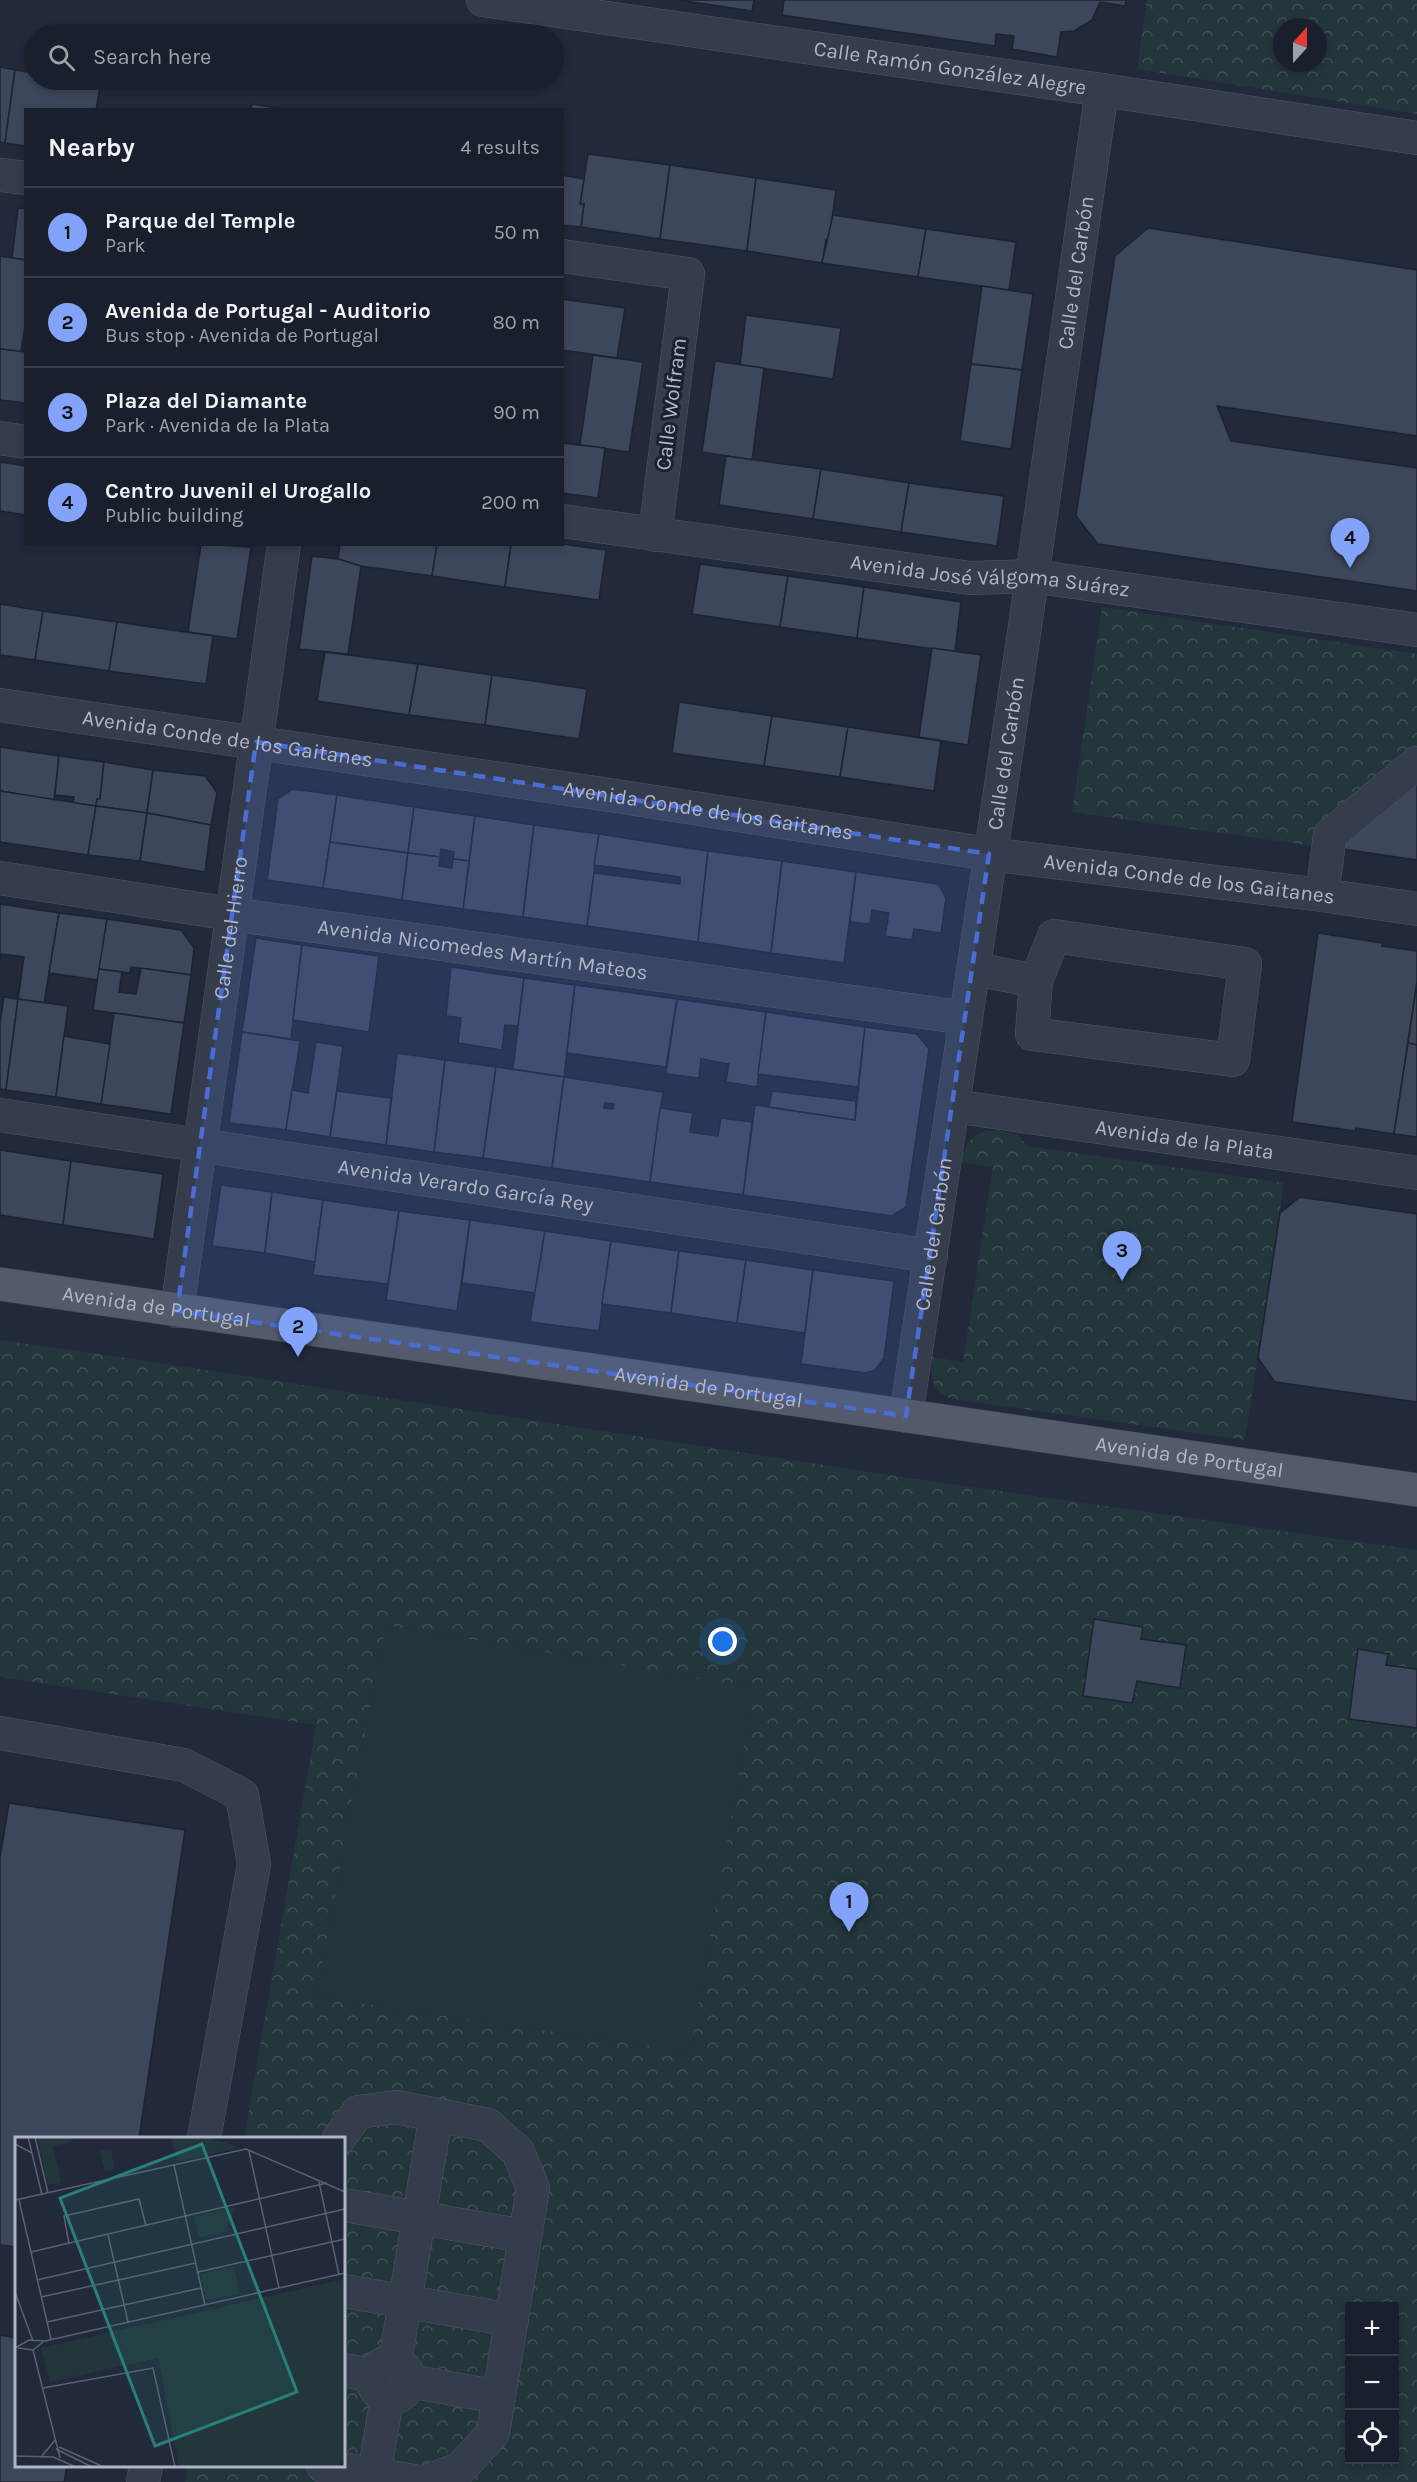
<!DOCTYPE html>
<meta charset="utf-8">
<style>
body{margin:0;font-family:Karla,sans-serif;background:#262c38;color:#f1f3f6}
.controls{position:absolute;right:18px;bottom:18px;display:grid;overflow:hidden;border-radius:0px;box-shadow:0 3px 9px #0003}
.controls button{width:54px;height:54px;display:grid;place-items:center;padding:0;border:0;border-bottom:2px solid #373d48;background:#191f2c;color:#f1f3f6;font:30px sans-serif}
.compass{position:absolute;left:1273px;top:18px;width:54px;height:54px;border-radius:50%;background:#191f2c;box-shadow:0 3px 9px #0003;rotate:21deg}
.you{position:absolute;left:723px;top:1642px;width:21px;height:21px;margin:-15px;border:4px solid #fff;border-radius:50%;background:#1a73e8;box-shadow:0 0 0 9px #1a73e833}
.badge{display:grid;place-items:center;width:39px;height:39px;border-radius:50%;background:#82a3f9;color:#111;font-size:20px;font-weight:700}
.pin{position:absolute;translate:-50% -50px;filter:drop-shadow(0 2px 3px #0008)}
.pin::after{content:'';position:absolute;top:32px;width:21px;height:18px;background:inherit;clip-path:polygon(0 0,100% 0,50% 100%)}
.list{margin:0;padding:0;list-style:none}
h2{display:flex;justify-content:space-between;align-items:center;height:78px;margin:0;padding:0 24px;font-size:26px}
h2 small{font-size:20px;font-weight:400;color:#9fa2a9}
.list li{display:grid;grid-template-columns:39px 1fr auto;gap:18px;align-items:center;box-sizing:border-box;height:90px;padding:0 24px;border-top:2px solid #373d48}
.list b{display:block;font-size:22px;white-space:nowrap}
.list p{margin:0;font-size:20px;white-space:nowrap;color:#9fa2a9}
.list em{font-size:20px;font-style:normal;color:#9fa2a9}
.icon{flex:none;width:33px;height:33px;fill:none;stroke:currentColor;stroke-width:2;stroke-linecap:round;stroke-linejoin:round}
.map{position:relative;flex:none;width:1417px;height:2482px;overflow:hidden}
.search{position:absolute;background:#191f2c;box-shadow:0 3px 9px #0003;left:24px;top:24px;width:540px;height:66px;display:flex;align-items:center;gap:15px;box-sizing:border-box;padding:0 21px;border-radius:33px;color:#9fa2a9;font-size:22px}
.panel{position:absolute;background:#191f2c;box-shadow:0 3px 9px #0003;left:24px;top:108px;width:540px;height:438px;border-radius:0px}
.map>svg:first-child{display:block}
</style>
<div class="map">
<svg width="1417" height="2482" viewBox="0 0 1417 2482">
<defs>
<pattern id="park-crowns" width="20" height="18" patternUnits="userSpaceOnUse" patternTransform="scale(1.5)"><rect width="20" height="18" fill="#23363b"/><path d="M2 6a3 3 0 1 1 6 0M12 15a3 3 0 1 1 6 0" fill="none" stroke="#405156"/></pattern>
</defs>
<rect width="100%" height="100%" fill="#21293a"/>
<g fill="url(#park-crowns)" fill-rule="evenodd">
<path d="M1147,0H1417V114L1137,69ZM1282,27H1318V63H1282Z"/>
<path d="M1102,607L1417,654V755L1320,847L1072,812Z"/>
<path d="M997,1130L1017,1134L1027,1146L1284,1183L1245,1440L952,1399C932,1391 929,1378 932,1357L963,1362L993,1167L961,1162C964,1142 976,1130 997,1130Z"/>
<path d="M0,1340L147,1361L909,1478L1417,1550V2482H185L188,2466H344V2138H244L316,1725L0,1677ZM1350,2306H1394V2460H1350Z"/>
</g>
<path fill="#23363b" d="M385,1625L754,1688L690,2052L316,1997Z"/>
<g fill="#3d475b" stroke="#1c2331" stroke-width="1.5" fill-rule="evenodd">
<path d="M678,0H754L752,11Z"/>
<path d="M784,0H1126L1125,6L1100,2L1092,20L1074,31L1061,32L1057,57L1012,49L1014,36L996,34L995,46L782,15Z"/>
<path d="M0,67L15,70L5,143L0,142Z"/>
<path d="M15,70L34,73V80H83L101,82L96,110H26V146L5,143Z"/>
<path d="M252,104L288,110H251Z"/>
<path d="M588,154L670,165L660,239L581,227L584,204H580Z"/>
<path d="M670,165L756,178L747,251L660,239Z"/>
<path d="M562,175L584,179L580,204H584L581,227L562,225Z"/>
<path d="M756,178L836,190L829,240H826L822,263L747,251Z"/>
<path d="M18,208L26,209V260L12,258Z"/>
<path d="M833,215L926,229L918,277L822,263Z"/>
<path d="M1148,228L1417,270V436L1217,406L1231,441L1417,468V591L1098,544L1076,516L1115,256Z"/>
<path d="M926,229L1016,242L1009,290L918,277Z"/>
<path d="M0,256L26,260V319L21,352L0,349Z"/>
<path d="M982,286L1033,294L1022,370L971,364Z"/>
<path d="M562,299L625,308L617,358L562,350Z"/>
<path d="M746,315L841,328L833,379L740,365Z"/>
<path d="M0,349L26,352V403L0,400Z"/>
<path d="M593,355L643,362L629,452L580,445Z"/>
<path d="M715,361L764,368L752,460L702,452Z"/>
<path d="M971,364L1022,370L1011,449L960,441Z"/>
<path d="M562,443L605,448L598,498L562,493Z"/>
<path d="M726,456L821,469L813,519L719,505Z"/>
<path d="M0,462L26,466V515L0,511Z"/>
<path d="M821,469L909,483L901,532L813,519Z"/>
<path d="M909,483L1004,496L997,546L901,532Z"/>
<path d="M201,544L251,547L237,639L188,632Z"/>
<path d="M340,544H437L432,576L361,566L338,559Z"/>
<path d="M437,544H511L505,587L432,576Z"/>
<path d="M511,544H562L606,550L599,600L505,587Z"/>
<path d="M312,556L338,559L361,566L348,654L299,649Z"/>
<path d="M700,564L788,576L780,627L692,614Z"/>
<path d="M788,576L864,587L857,638L780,627Z"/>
<path d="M864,587L961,602L955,652L857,638Z"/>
<path d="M0,604L43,611L35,660L0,655Z"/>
<path d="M43,611L117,622L109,671L35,660Z"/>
<path d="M117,622L213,636L206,684L109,671Z"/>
<path d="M932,648L981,655L968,745L919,737Z"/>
<path d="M325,652L418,664L409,715L317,701Z"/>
<path d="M418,664L492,675L485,725L409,715Z"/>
<path d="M492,675L587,689L579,739L485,725Z"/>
<path d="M679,702L772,716L764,766L672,753Z"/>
<path d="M772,716L848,727L840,777L764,766Z"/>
<path d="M848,727L941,741L934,791L840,777Z"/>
<path d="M0,747L59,756L54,800L0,791Z"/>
<path d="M59,756L104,762L100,799H97L96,806L73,803L74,797L55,795Z"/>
<path d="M104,762L153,770L147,813L96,806L97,799H100Z"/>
<path d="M153,770L205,776L217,793L211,825L147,813Z"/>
<path d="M1417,771V860L1343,849L1339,836Z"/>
<path d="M293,789L337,795L323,888L267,880L278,799Z"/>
<path d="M0,791L96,806L88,855L0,842Z"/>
<path d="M337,795L414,807L408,853L330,842Z"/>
<path d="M96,806L147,813L140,861L88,855Z"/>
<path d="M414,807L475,816L469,861L453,859L454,852L441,849L440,857L408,853Z"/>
<path d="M147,813L211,825L205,872L140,861Z"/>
<path d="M475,816L534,825L523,917L463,909Z"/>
<path d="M534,825L599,834L587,926L523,917Z"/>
<path d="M599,834L708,851L698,942L587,926L594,873L680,884V877L594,865Z"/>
<path d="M330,842L408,853L402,900L323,888Z"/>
<path d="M708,851L782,861L771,953L698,942Z"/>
<path d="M408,853L440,857L439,866L452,868L453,859L469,861L463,909L402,900Z"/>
<path d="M782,861L856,872L844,963L771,953Z"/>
<path d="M856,872L938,884L946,898L941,933L914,929L912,940L885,936L889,913L872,910L870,924L850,922Z"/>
<path d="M0,904L59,913L44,1003L18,999L24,957L1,954L0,963Z"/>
<path d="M59,913L107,919L98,980L49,973Z"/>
<path d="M107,919L181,930L194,948L191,975L131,967L130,973L99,969Z"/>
<path d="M1318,933L1382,943V946L1417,951V982L1394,1134L1356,1128L1355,1131L1292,1122Z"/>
<path d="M256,938L302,945L291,1039L242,1032Z"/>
<path d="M302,945L379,956L369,1032L293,1020Z"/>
<path d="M451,967L524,978L518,1026L505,1025L502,1050L458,1043L461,1018L446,1016Z"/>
<path d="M141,968L191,975L184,1023L93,1010L99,969L122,972L119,992L136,994Z"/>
<path d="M524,978L575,985L564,1077L513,1069Z"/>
<path d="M1417,982V1045L1408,1043Z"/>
<path d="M575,985L677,999L666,1067L567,1053Z"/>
<path d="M4,997L18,999L6,1090L0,1089V1023Z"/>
<path d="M18,999L68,1006L56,1097L6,1090Z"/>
<path d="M677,999L766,1012L757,1087L726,1082L729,1064L701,1059L699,1078L666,1074Z"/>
<path d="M766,1012L865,1027L858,1087L758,1074Z"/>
<path d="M114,1013L184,1023L171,1114L101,1104Z"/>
<path d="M865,1027L917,1034L929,1049L906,1207L892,1216L743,1195L755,1105L855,1120Z"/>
<path d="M242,1032L300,1041L286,1130L229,1123Z"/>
<path d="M64,1036L110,1044L101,1104L56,1097Z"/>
<path d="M316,1042L343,1046L330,1137L286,1130L292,1090L308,1093Z"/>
<path d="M1408,1043L1417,1045V1137L1394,1134Z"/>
<path d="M397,1053L445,1060L434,1152L386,1145Z"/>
<path d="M445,1060L496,1067L483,1158L434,1152Z"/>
<path d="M496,1067L564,1077L552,1168L483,1158Z"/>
<path d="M564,1077L663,1092L650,1182L552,1168ZM605,1103L614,1104L613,1109L604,1108Z"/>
<path d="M337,1091L391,1098L386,1145L330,1137Z"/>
<path d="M772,1091L856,1101L855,1120L769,1107Z"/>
<path d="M660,1108L693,1113L690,1132L718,1136L721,1118L752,1122L743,1195L650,1182Z"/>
<path d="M0,1150L71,1161L63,1225L0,1215Z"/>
<path d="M71,1161L163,1174L154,1239L63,1225Z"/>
<path d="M221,1185L272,1192L265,1253L212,1246Z"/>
<path d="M272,1192L323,1200L315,1262L265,1253Z"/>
<path d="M1300,1197L1417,1214V1402L1275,1382L1258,1358L1280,1213Z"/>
<path d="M323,1200L399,1211L388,1284L313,1275Z"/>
<path d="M399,1211L470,1220L457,1311L386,1300Z"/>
<path d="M470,1220L545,1231L535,1293L462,1283Z"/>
<path d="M545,1231L611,1241L599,1331L530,1322Z"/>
<path d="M611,1241L679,1251L671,1313L602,1304Z"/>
<path d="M679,1251L746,1260L737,1323L671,1313Z"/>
<path d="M746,1260L813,1270L805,1333L737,1323Z"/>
<path d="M813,1270L894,1281L884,1358L875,1370L866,1373L801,1364Z"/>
<path d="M1094,1619L1143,1627L1141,1639L1186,1645L1180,1688L1137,1681L1132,1703L1083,1696Z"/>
<path d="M1358,1649L1388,1654L1386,1665L1417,1669V1728L1349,1719Z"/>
<path d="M9,1803L185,1830L139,2138H16V2247L0,2245V1858Z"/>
<path d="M0,2335L16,2338V2466H67L64,2482H0Z"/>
</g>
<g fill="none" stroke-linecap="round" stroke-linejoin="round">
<g stroke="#505665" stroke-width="34">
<g id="minor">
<path id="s1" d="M483,0L1102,90L1417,138"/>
<path d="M0,175L26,178"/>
<path d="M562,256L688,274L655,535"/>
<path d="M0,438L26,442"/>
<path id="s2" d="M562,521L970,578L1031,576L1417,630"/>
<path id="s3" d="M0,705L616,796L989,854L1322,895L1417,909"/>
<path id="s4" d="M0,878L231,914L966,1018"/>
<path d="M1322,895L1330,835L1417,763"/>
<path d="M975,969L1036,981L1032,1034L1233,1060L1245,964L1054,936L1036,981"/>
<path id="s5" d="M953,1106L1417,1173"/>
<path id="s6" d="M0,1115L931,1256"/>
<path id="s7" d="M177,1311L284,544"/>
<path id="s8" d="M906,1416L1024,633L1102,90"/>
<path d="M0,1733L184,1765L242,1795L254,1864L204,2138"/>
<path d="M339,2138L358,2112L396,2107L488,2125L518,2152L533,2188L493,2433L460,2469L425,2482"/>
<path d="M344,2205L525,2236"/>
<path d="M344,2291L512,2320"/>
<circle cx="391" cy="2380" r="18"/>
<path d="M395,2362L436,2115"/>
<path d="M344,2370L373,2376"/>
<path d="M409,2381L499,2397"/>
<path d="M323,2466L420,2482"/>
<path d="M374,2475L387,2398"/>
<path d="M143,2482L146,2466"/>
</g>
</g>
<g stroke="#3e4554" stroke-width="34">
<g id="major">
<path id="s9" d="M0,1284L1417,1490"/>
</g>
</g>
<use href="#minor" stroke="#353c4b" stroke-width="33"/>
<use href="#major" stroke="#535a6b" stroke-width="33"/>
</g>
<path fill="#496dd3" fill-opacity="0.2" stroke="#496dd3" stroke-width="4.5" stroke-dasharray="12 8" stroke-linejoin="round" d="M256,742L989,854L906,1416L177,1311Z"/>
<g text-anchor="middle" stroke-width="6" stroke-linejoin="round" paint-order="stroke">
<g font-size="21" fill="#b0b6c7" stroke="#1a212f">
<text dy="7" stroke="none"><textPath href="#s1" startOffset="472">Calle Ramón González Alegre</textPath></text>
<text dy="7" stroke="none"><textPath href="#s8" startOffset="1156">Calle del Carbón</textPath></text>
<text transform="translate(671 404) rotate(-83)" y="7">Calle Wolfram</text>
<text dy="7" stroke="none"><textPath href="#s2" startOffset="432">Avenida José Válgoma Suárez</textPath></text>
<text dy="7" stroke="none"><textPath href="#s3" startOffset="230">Avenida Conde de los Gaitanes</textPath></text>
<text dy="7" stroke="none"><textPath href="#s8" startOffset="670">Calle del Carbón</textPath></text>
<text dy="7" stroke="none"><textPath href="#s3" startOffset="716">Avenida Conde de los Gaitanes</textPath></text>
<text dy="7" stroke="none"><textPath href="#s3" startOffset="1202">Avenida Conde de los Gaitanes</textPath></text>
<text dy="7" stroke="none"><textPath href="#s7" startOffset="387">Calle del Hierro</textPath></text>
<text dy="7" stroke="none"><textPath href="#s4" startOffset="488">Avenida Nicomedes Martín Mateos</textPath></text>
<text dy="7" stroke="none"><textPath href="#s5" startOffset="234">Avenida de la Plata</textPath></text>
<text dy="7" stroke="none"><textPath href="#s6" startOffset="471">Avenida Verardo García Rey</textPath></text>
<text dy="7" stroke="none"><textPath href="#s8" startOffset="184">Calle del Carbón</textPath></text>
<text dy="7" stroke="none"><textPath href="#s9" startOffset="158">Avenida de Portugal</textPath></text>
<text dy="7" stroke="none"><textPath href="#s9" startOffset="716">Avenida de Portugal</textPath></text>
<text dy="7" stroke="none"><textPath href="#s9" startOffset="1202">Avenida de Portugal</textPath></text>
</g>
</g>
<g transform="translate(15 2137)">
<rect width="330" height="330" fill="#21293a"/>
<path d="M22,0H56L57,5L38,9L46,46L33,48Z" fill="#23363b"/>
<path d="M156,0H188L220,8V12L162,24ZM221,70L210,95L184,101L179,79ZM219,130L225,157L191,163L186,137ZM330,142V321L323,330H164L143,221L35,245L26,211Z" fill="#23363b"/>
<path d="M96,12L100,33L90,35L85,14ZM185,201L193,239L153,248L146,209Z" fill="#23363b"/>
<path fill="none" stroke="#5a6172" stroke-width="1.5" d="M13,0L27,58M20,0L33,56M0,7L17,16M234,14L264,151M159,28L190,168M304,45L324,138M0,63L231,12L330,55M4,63L36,202M93,98L113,185M54,107L49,79L124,62L131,89M16,115L312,46M183,135L330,102M22,143L330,72M0,155L18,204M26,160L181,126M32,185L186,151M0,211L14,203L30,204L330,136M3,211L18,213L28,205M18,213L45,321M28,251L138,231L160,330M44,310L89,330M41,312L77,330M0,319L38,320L61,330M27,319L41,302"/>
<path fill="#27807b" fill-opacity="0.15" stroke="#27807b" stroke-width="3" d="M187,7L282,255L140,309L45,61Z"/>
<rect width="330" height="330" fill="none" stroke="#b0b6c7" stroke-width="3"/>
</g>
</svg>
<div class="controls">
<button>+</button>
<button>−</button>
<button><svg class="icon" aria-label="locate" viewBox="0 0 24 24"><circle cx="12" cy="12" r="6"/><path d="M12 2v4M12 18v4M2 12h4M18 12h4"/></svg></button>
</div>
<svg class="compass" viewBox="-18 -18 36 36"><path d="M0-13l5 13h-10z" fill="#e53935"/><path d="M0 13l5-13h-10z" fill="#9fa2a9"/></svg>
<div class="you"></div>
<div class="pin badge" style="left:849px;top:1932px">1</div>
<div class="pin badge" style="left:298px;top:1357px">2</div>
<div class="pin badge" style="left:1122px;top:1281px">3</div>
<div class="pin badge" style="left:1350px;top:568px">4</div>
<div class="search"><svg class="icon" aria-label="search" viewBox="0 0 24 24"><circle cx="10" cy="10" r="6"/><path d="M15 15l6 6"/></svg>Search here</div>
<section class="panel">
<h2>Nearby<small>4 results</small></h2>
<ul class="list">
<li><span class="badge">1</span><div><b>Parque del Temple</b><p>Park</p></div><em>50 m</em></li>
<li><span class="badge">2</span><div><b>Avenida de Portugal - Auditorio</b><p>Bus stop · Avenida de Portugal</p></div><em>80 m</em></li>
<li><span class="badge">3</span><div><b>Plaza del Diamante</b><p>Park · Avenida de la Plata</p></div><em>90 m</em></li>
<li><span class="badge">4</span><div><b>Centro Juvenil el Urogallo</b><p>Public building</p></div><em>200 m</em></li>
</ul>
</section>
</div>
